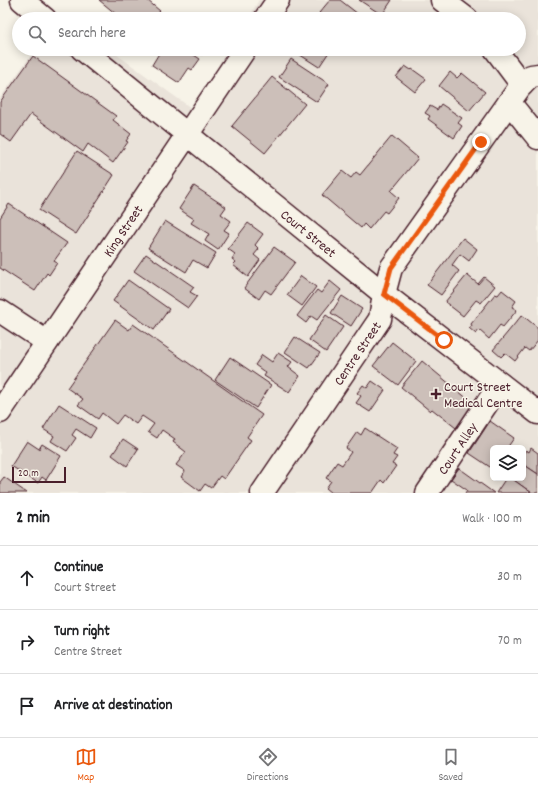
<!DOCTYPE html>
<meta charset="utf-8">
<style>
body{margin:0;font-family:Dekko,sans-serif;background:#f2f2f2;color:#202124}
.controls{position:absolute;right:12px;bottom:12px;display:grid;overflow:hidden;border-radius:6px;box-shadow:0 2px 10px #0003}
.controls button{width:36px;height:36px;display:grid;place-items:center;padding:0;border:0;border-bottom:1px solid #e0e0e0;background:#fff;color:#202124;font:20px sans-serif}
.scale{position:absolute;left:12px;bottom:10px;width:54px;box-sizing:border-box;padding-left:4px;border:2px solid #4a1f2b;border-top:0;font-size:11px;line-height:14px;white-space:nowrap;color:#4a1f2b;-webkit-text-stroke:3px #f7f3e8;paint-order:stroke}
.stop{position:absolute;width:12px;height:12px;margin:-9px;border:3px solid #ea580c;border-radius:50%;background:#fff}
.stop.end{background:#ea580c;border-color:#fff;box-shadow:0 1px 4px #0008}
.list{margin:0;padding:0;list-style:none}
h2{display:flex;justify-content:space-between;align-items:center;height:52px;margin:0;padding:0 16px;font-size:17px}
h2 small{font-size:13px;font-weight:400;color:#757577}
.list li{display:grid;grid-template-columns:26px 1fr auto;gap:12px;align-items:center;box-sizing:border-box;height:64px;padding:0 16px;border-top:1px solid #e0e0e0}
.list b{display:block;font-size:15px;white-space:nowrap}
.list p{margin:0;font-size:13px;white-space:nowrap;color:#757577}
.list em{font-size:13px;font-style:normal;color:#757577}
.icon{flex:none;width:22px;height:22px;fill:none;stroke:currentColor;stroke-width:2;stroke-linecap:round;stroke-linejoin:round}
.map{position:relative;flex:none;width:538px;height:493px;overflow:hidden}
.search{position:absolute;background:#fff;box-shadow:0 2px 10px #0003;left:12px;right:12px;top:12px;height:44px;display:flex;align-items:center;gap:10px;box-sizing:border-box;padding:0 14px;border-radius:22px;color:#757577;font-size:15px}
.sheet{height:244px;background:#fff}
nav{display:flex;justify-content:space-around;align-items:center;box-sizing:border-box;height:56px;border-top:1px solid #e0e0e0;background:#fff;font-size:11px;color:#757577}
nav a{display:grid;justify-items:center;gap:2px}
nav .on{color:#ea580c}
.map>svg:first-child{display:block}
</style>
<div class="map">
<svg width="538" height="493" viewBox="0 0 538 493">
<rect width="100%" height="100%" fill="#f7f3e8"/>
<filter id="ink" filterUnits="userSpaceOnUse"><feTurbulence type="fractalNoise" baseFrequency=".025" numOctaves="2"/><feDisplacementMap in="SourceGraphic" scale="8" xChannelSelector="R" yChannelSelector="G"/><feConvolveMatrix kernelMatrix="1 2 1 2 8 2 1 2 1" color-interpolation-filters="sRGB"/></filter>
<g filter="url(#ink)">
<path fill="#eae3da" fill-rule="evenodd" d="M259,0H538V493H0V98L31,55L37,49H109L191,108L229,49H519V19H248ZM493,448H523V478H493Z"/>
<g fill="#ccbfb9" stroke="#4a1f2b">
<path d="M99,0H147L160,11L154,19H122Z"/>
<path d="M330,0H340L358,14L354,19H327L319,13Z"/>
<path d="M359,0H392L382,15Z"/>
<path d="M181,12L191,19H176Z"/>
<path d="M160,49H185L200,59L192,70L189,68L179,83L152,65L161,50Z"/>
<path d="M194,49H207L202,55Z"/>
<path d="M295,49H331L319,67L294,51Z"/>
<path d="M33,56L116,116L113,120L131,134L126,141L128,142L113,163L88,144L83,152L31,114L11,142L0,134V102Z"/>
<path d="M291,59L329,84L317,102L279,77Z"/>
<path d="M405,66L411,70L412,69L426,79L415,92L396,77Z"/>
<path d="M450,72L457,78L462,73L485,92L469,111L439,86Z"/>
<path d="M272,77L305,104L265,153L232,126Z"/>
<path d="M441,104L462,118L458,123L462,126L454,138L428,119L430,116L425,113L430,106L437,110Z"/>
<path d="M392,136L418,158L391,191L399,198L387,213L384,211L369,229L364,224L361,228L322,195L342,171L351,178L356,172L360,175Z"/>
<path d="M77,151L114,175L76,234L39,210Z"/>
<path d="M194,186L226,207L221,214L231,221L224,230L229,233L218,250L205,241L209,234L191,223L194,219L179,209Z"/>
<path d="M9,204L67,243L54,261L57,263L49,275L47,273L35,291L0,268V218Z"/>
<path d="M165,221L216,253L207,268L193,260L186,272L148,248Z"/>
<path d="M248,223L263,234L255,245L259,249L254,255L260,260L248,277L233,265L236,262L232,259L235,254L228,249Z"/>
<path d="M463,238L477,249L469,261L460,254L452,265L459,271L441,295L427,285Z"/>
<path d="M274,247L295,262L271,294L265,290L259,299L244,288Z"/>
<path d="M146,254L194,287L190,292L197,296L188,308L134,271Z"/>
<path d="M467,275L478,284L484,277L495,286L481,303L476,300L463,316L445,302Z"/>
<path d="M301,276L316,287L302,306L287,295Z"/>
<path d="M128,280L169,309L154,330L113,301Z"/>
<path d="M330,281L341,290L317,320L311,316L306,323L297,316L317,290L321,293Z"/>
<path d="M502,290L516,301L512,307L517,310L503,327L500,325L489,339L479,330L476,334L469,328L472,326L471,324L495,294L498,295Z"/>
<path d="M342,296L362,309L351,326L331,313Z"/>
<path d="M326,315L343,327L326,352L309,340Z"/>
<path d="M522,315L538,328V340L529,351L525,348L515,361L505,353L501,357L493,350Z"/>
<path d="M115,320L129,330L133,324L262,415L247,437L251,440L224,479L220,476L211,488L205,484L200,491L181,477L185,471L176,465L186,452L173,442L175,439L162,430L157,438L148,432L154,424L142,416L136,424L123,415L116,424L102,413L98,419L78,405L83,399L67,388Z"/>
<path d="M295,337L320,353L309,368L285,352Z"/>
<path d="M392,342L416,361L398,385L373,366Z"/>
<path d="M278,353L292,362L288,367L300,376L289,392L264,376L266,373L255,365L262,355L272,362Z"/>
<path d="M230,357L271,385L256,408L215,380Z"/>
<path d="M422,361L475,405L456,428L432,409L430,411L401,387Z"/>
<path d="M372,381L385,390L370,412L356,403L361,396L357,393L363,385L367,388Z"/>
<path d="M59,404L96,428L90,438L76,429L72,435L76,438L67,451L51,441L54,436L43,429Z"/>
<path d="M490,421L514,438L507,448H493V469L469,453Z"/>
<path d="M365,428L397,449L393,455L397,457L392,464L396,466L384,483L381,480L372,493H332L326,488L331,481L326,478L337,462L342,465L351,452L346,448L357,432L361,435Z"/>
<path d="M123,439L138,449L127,466L112,455Z"/>
<path d="M27,441L39,449L42,444L61,456L46,480L42,477L38,483L11,466Z"/>
<path d="M531,448L538,453V474L523,464V454L526,450L529,452Z"/>
<path d="M523,464L538,474V493H532L511,478H523Z"/>
<path d="M459,468L494,493H465L467,490L451,479Z"/>
<path d="M4,477L27,493H0V482Z"/>
<path d="M506,478H511L532,493H496Z"/>
</g>
<g fill="none" stroke-linecap="round" stroke-linejoin="round">
<g stroke="#4a1f2b" stroke-width="25">
<g id="minor">
<path d="M22,0L45,19"/>
<path d="M442,0L467,19"/>
<path d="M265,19L278,0"/>
<path id="s1" d="M82,49L384,294L538,413"/>
<path d="M495,49L522,85"/>
<path d="M509,102L538,138"/>
<path d="M0,311L47,342"/>
<path id="s2" d="M0,412L245,49"/>
<path id="s3" d="M262,493L380,319L384,294L391,268L520,87L531,76L538,75"/>
<path id="s4" d="M427,493L500,384"/>
</g>
</g>
<use href="#minor" stroke="#f7f3e8" stroke-width="22"/>
</g>
</g>
<g fill="none" stroke-linecap="round" stroke-linejoin="round" filter="url(#ink)">
<path stroke="#ea580c" stroke-width="5" d="M444,340L384,294L391,268L481,142"/>
</g>
<path fill="#4a1f2b" stroke="#f7f3e8" stroke-width="1.5" d="M434 388h4v4h4v4h-4v4h-4v-4h-4v-4h4z"/>
<g text-anchor="middle" stroke-width="3" stroke-linejoin="round" paint-order="stroke">
<g font-size="14" fill="#4a1f2b" stroke="#f7f3e8">
<text dy="5" stroke="none"><textPath href="#s2" startOffset="219">King Street</textPath></text>
<text dy="5" stroke="none"><textPath href="#s1" startOffset="292">Court Street</textPath></text>
<text dy="5" stroke="none"><textPath href="#s3" startOffset="169">Centre Street</textPath></text>
<text dy="5" stroke="none"><textPath href="#s4" startOffset="54">Court Alley</textPath></text>
</g>
<g font-size="14" fill="#4a1f2b" stroke="#f7f3e8" text-anchor="start">
<text x="444" y="391">Court Street<tspan x="444" dy="16">Medical Centre</tspan></text>
</g>
</g>
</svg>
<div class="controls">
<button><svg class="icon" aria-label="layers" viewBox="0 0 24 24"><path d="M12 4l9 5-9 5-9-5zM3 14l9 5 9-5"/></svg></button>
</div>
<div class="scale">20 m</div>
<div class="stop" style="left:444px;top:340px"></div>
<div class="stop end" style="left:481px;top:142px"></div>
<div class="search"><svg class="icon" aria-label="search" viewBox="0 0 24 24"><circle cx="10" cy="10" r="6"/><path d="M15 15l6 6"/></svg>Search here</div>
</div>
<section class="sheet">
<h2>2 min<small>Walk · 100 m</small></h2>
<ul class="list">
<li><svg class="icon" aria-label="ahead" viewBox="0 0 24 24"><path d="M12 20V5M6 11l6-6 6 6"/></svg><div><b>Continue</b><p>Court Street</p></div><em>30 m</em></li>
<li><svg class="icon" aria-label="right" viewBox="0 0 24 24"><path d="M7 20v-9h11M14 6l5 5-5 5"/></svg><div><b>Turn right</b><p>Centre Street</p></div><em>70 m</em></li>
<li><svg class="icon" aria-label="arrive" viewBox="0 0 24 24"><path d="M6 21V4h12l-3 4 3 4H6"/></svg><div><b>Arrive at destination</b></div></li>
</ul>
</section>
<nav>
<a class="on"><svg class="icon" aria-label="map" viewBox="0 0 24 24"><path d="M3 6l6-2 6 2 6-2v14l-6 2-6-2-6 2zM9 4v14M15 6v14"/></svg>Map</a>
<a><svg class="icon" aria-label="directions" viewBox="0 0 24 24"><path d="M12 3l9 9-9 9-9-9zM9 14v-3h6M13 9l2 2-2 2"/></svg>Directions</a>
<a><svg class="icon" aria-label="saved" viewBox="0 0 24 24"><path d="M7 4h10v16l-5-4-5 4z"/></svg>Saved</a>
</nav>
